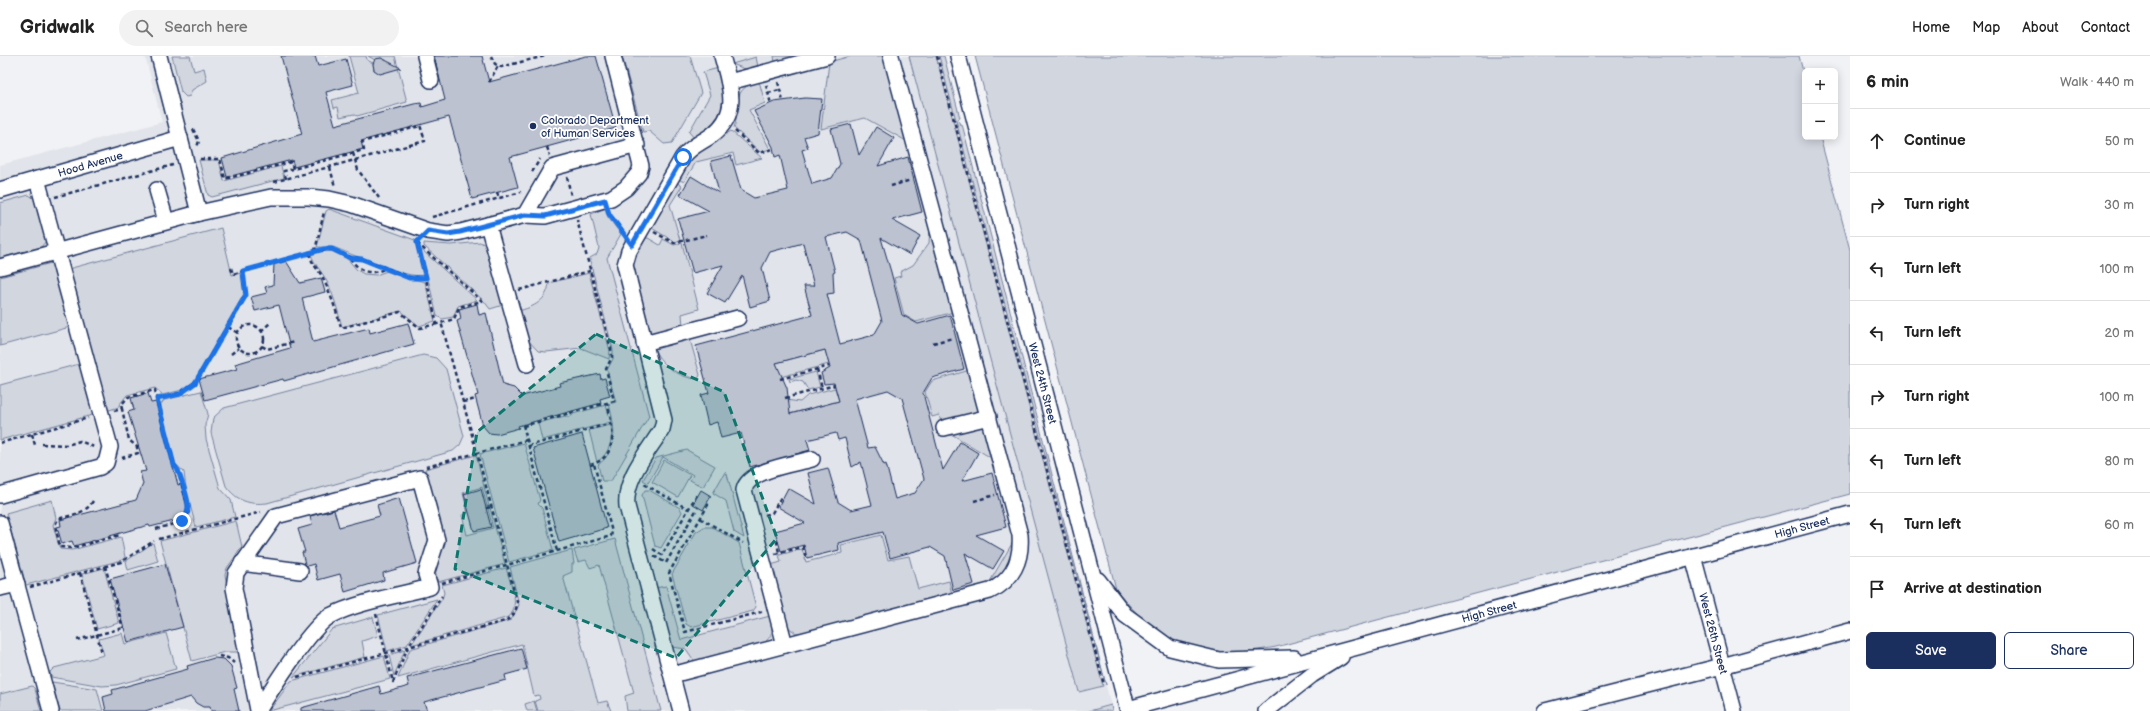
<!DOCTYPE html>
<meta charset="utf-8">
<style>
body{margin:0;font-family:"Balsamiq Sans",sans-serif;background:#f2f2f2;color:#222}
.controls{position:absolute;right:12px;top:12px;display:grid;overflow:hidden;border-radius:6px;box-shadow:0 2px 10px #0003}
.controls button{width:36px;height:36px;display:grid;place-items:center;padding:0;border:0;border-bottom:1px solid #e0e0e0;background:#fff;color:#222;font:20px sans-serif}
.stop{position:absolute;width:12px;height:12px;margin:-9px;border:3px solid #1a73e8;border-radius:50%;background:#fff}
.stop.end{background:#1a73e8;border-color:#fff;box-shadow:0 1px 4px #0008}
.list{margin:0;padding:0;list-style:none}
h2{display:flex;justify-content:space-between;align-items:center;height:52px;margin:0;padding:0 16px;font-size:17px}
h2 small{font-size:13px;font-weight:400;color:#767676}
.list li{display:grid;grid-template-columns:26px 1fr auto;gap:12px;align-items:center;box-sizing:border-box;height:64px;padding:0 16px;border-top:1px solid #e0e0e0}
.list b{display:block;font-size:15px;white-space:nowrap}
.list em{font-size:13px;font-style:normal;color:#767676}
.actions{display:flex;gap:8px;padding:12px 16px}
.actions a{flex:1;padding:9px 0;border:1px solid #1b2f5e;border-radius:6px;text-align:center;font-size:14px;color:#1b2f5e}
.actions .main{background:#1b2f5e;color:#fff}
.icon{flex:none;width:22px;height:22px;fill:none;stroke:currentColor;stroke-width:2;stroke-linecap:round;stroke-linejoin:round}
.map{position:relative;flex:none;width:1850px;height:655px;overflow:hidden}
header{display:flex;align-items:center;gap:24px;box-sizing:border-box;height:56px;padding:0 20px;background:#fff;border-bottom:1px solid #e0e0e0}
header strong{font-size:19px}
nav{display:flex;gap:22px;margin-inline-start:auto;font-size:14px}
.search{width:280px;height:36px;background:#f2f2f2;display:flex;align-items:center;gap:10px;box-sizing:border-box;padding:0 14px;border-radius:22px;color:#767676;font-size:15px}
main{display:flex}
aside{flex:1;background:#fff}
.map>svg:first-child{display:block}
</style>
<header>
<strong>Gridwalk</strong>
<div class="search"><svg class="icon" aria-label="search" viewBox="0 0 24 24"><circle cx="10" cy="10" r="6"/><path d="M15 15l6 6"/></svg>Search here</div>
<nav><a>Home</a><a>Map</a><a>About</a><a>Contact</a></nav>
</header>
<main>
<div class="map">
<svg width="1850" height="655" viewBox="0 0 1850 655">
<rect width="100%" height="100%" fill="#f1f2f5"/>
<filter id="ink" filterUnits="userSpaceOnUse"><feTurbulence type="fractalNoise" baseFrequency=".025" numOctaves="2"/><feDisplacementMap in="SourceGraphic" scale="8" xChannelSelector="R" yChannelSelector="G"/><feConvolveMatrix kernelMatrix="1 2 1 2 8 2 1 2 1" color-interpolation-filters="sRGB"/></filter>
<g filter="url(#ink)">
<path fill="#e1e4ea" d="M145,0H939L1111,649L1089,655H0V109L162,66Z"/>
<g fill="#d2d6df" stroke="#76829e">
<path d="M172,0H190L194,15L204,12L207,25L192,34L190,40L186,41L181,36Z"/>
<path d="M349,0H366L367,4L373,7L374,14L388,11L386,4L381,2L375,4L368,0H395L407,46L357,60L354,58L340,61L338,51L334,52L332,44L359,37Z"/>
<path d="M622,0H690L701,37L672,87L664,88L649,75L643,76Z"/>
<path d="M774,0H799L775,6Z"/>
<path d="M851,0H883L885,2L910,87L865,62L821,73L829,6Z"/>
<path d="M909,0H936L1103,630L1079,636Z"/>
<path d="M939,0H944L960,62L958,63L960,69L962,68L1106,629Z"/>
<path d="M975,0H1799L1805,23V81H1820L1850,194V438L1276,591C1203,605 1161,592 1116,533Z"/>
<path d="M756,1L758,11L745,13L732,8Z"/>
<path d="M719,12C728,45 726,63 694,82L689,76L710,39L703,16Z"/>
<path d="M759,25L765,47L749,54L770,93L760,96L734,72C741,49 730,33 759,25Z"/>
<path d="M731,75L762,102L736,109L733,97L696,106L684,126L678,123L693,99Z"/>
<path d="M199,104H219L224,125L281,110L284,122L212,141L208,139Z"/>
<path d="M676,126L682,130L670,149L680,184L675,186L650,171Z"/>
<path d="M29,139L35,143L46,185L41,191L0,202V147Z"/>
<path d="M606,152L608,161L621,178L607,202L649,360L611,425H602L598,409C619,393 615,371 609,348L616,346L607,314L613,303V294L590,205V202L597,198L599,192L591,158Z"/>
<path d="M329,153L415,184L423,219C409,224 354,199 338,193C332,190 324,192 317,191L326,155Z"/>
<path d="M930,169L954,256L916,266L904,259L894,222L901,220L900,216L913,209L929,187Z"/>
<path d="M221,172L232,219L241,217L244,238L194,326L182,334L163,339L155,332L127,339L119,349V351L106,355L68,213Z"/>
<path d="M644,182H648L660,189L663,183L674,189L682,187L699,253L682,258L683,270L651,278L634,221L633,206Z"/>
<path d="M480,186L489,191L504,245L500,250L490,253L484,245L424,190V187L451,189Z"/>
<path d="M421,194H422L477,244L458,250L453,261L442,263L437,260Z"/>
<path d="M321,195H332L345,200L357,214L364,218L376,219L387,215L425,226L435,265L419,270L401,255L342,271C338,255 333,236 325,222C320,213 314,208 311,198Z"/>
<path d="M51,207L53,209L70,271L0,290V221Z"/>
<path d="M589,217L610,295L609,303L581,292L546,296L538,295L526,282L518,255C534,251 547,245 549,227Z"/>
<path d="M689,280L700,319L698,323C679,322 659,308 653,290Z"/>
<path d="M825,294L829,308L780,321L776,307Z"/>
<path d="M423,299L436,302L446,313L464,380L460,389L453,395L267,447C249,449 237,445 226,430L211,377L213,362L224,352Z"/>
<path d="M83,307L96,358L0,384V329Z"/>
<path d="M970,314L981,358L942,369L939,359L932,361L925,336L932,325Z"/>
<path d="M816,316L820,331L808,334L803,326L796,324L790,326L789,323Z"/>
<path d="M835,332L839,345L789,358L786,344L800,346L808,339Z"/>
<path d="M201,335L208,358L205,369L206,383L220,432L231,444L235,461L196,471L186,434L184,416L175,408L160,350L164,344Z"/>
<path d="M606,349L611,366L542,384L538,367L565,360L567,361L572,360L573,358Z"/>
<path d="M983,368L993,403L948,376Z"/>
<path d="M611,369C613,383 610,397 597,406L589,374Z"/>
<path d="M524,387L540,444L538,448L542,452L553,494L509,506L480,398Z"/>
<path d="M687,394L715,410L703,431L690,424L693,419L663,401L648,427L643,424L656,402Z"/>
<path d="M476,399L489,450H487L482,431L463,437L468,457L462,459L467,479L493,472L488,453L490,452L505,508L438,526L435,514L444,483L425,413Z"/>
<path d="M664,404L690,419L678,441L652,426Z"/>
<path d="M725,416L727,418L744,482L734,476L726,445L713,437Z"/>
<path d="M645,434H649L680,452L682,456L661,492L655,490L642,439Z"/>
<path d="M52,444L56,462L53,469L60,493L72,494L121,481L125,501L122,504L26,529L6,457Z"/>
<path d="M236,465L242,491L227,512L225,519L240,596H225L192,605L160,485Z"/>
<path d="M704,471H712L739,487L756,551L753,555L691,571L686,568L672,518L696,476Z"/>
<path d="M881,479L888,504L909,500L918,533L949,525L952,539L814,575L796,577L788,571L771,509L781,506L779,499L802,493L806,506L842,497L841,489Z"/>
<path d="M615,483L661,655H627L625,640L634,637L599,509L590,512L586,504L578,506L574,494Z"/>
<path d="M1014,484L1015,492L1004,517L988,529Z"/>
<path d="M153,487L158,505L128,514L126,505Z"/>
<path d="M572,494L574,508H572V516L563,520L598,647L607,645L611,655H538L535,645L540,643L539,639L534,640L522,588L398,622L410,593L511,564L519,549L510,511Z"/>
<path d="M104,512L119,567L97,573L82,518Z"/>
<path d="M506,512C510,527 521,548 509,561L411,589L442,543L444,537L442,529Z"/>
<path d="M666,530L681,584L770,560C773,571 774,579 764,587L695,606L686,593L672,591L655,532Z"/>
<path d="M437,543L407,589L387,595L378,559Z"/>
<path d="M373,561L378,580L362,585L365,601L293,621L332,573Z"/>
<path d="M122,577L125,588L166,577L176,613L116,629L102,630L51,621L50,616L54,612L104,599L99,583Z"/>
<path d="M405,594L394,620L389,599Z"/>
<path d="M384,600L390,623L269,655L291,625Z"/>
<path d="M52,626L97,633L103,655H60Z"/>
<path d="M32,630L35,633L41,655H0V638Z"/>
<path d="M534,645L537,655H527L525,648Z"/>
<path d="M1111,649L1112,655H1089Z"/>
</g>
<g fill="#bcc2d0" stroke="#1b2f5e" fill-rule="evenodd">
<path d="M281,0H315L318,10L346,3L353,29L326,36L335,69L414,48L421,47L422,51L445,44L434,0H482L489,26L586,0H596L616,72L510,101L518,131L472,143L449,61L361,85L363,93L294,111L292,104L227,121L222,102L302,78Z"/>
<path d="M381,2L401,12L380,18L374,14L373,8L375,3Z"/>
<path d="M805,42L822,43L818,77L804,81L808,92L802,94L812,128L832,122L840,108L831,73L851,68L859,99L876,71L894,82L878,110L908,101L922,156L892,164L920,180L910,199L881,182L891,216L902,259L918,268L950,259L964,313L932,322L923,337L935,383L943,414L960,386L978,397L962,425L992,417L1006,471L976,479L1004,495L993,513L965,497L974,528L953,534L945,500L930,491L890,502L883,476L838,487L839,494L807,502L804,489L781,495L775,475L805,467L778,451L788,432L816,448L808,417L828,412L838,446L851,454L872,449L861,406L852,411L845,382L838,384L836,377L807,384L810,394L750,411L741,377L721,382L717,366L708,369L701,339L709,337L696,290L812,259L804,230H814L803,187L770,196L762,212L770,245L750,251L742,219L725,247L707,237L723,209L693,217L678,163L709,155L680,139L691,120L719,137L711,105L731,100L741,134L754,142L788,134L780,99L775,101L773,91L754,55L774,46ZM847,176L861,184L882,265L874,279L840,288L827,238L834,237L833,217L835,216L826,181ZM825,294L830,312L821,317L824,328L834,327L839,345L790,358L787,332L776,307ZM888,334L902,342L924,423L915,437L895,443L886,408L884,409L875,391L868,392L855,343Z"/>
<path d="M286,205L300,227L321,222L325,236L302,242L313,286L369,272L370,277L408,267L414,288L284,325L283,323L205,344L199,323L237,313L235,308L290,292L279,249L255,255L251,241L267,237L265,231L273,229L274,208Z"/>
<path d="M477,248L479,259L486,257L503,329L514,332L522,340L560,330L559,327L600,318L601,323L605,322L610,340L600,343L601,347L518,370L519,372L497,378L489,377L483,370L475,340L478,339L457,265L461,263L459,253Z"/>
<path d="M148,337L151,347L156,346L178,429L181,428L187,451L185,460L182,463L150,471L149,469L74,490L72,485L62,488L57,471L61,470L60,464L136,444L143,428L140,416L146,415L128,356L134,354L131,342Z"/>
<path d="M582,378L607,472L559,486L533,392Z"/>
<path d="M481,433L491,471L474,475L464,438Z"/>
<path d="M701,434L711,440L703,454L693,448Z"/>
<path d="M399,442L417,507L383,517L384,524L345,536L340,518L318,524L314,508L307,510L305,508L302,496H305L298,473L312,469L310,460L334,454L339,471L380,460L377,449Z"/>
<path d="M165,508L183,571L128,586L110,523Z"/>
<path d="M521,592L527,613L505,619L506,624L424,646L427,655H301V652L379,630L381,638L409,630L407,622Z"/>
<path d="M214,602L224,603L231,610L237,632L234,633L239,655H211L210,651H203L196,647L191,641L145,655H106L103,641L113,638L112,634L188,613L187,610Z"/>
</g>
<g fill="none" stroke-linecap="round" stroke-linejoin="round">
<g stroke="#1b2f5e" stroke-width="18">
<g id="minor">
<path d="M159,0L199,157"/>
<path d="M425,0L431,24"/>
<path id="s1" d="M958,0L1128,655"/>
<path d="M729,26L827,0"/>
<path id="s2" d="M0,134L180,82"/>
<path d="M157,134L166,165"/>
<path d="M525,159L552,112L637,89"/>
<path d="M488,169L527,308"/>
<path d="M0,211L199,157L271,141H309L329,143L351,148L428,175L448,178L461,176L525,159L545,160L611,142L626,132L639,117L641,110L613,0"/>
<path d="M644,287L738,262"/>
<path d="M944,372L989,361"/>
<path d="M0,439L100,411L106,407L110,391L37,123"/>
<path d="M0,467L51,655"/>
<path id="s3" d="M1693,500L1734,655"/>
<path d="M242,507L300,515"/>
<path d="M1098,524L1125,559L1170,592L1219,604L1294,602"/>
<path d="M0,532L17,528"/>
<path d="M785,589L744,434C748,414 793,408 812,403"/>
<path d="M672,619L990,535C1013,524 1022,504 1020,479L891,0"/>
<path id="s4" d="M1128,653L1850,458"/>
<path d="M258,655C271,634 311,571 330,560C357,546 400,539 430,531L426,518L437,484L420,422L276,460L236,517L234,532L258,654"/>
<path d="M681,655L627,450C624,422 648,396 662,373L664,364L625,209L629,195L683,101C691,90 701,87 712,79C741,57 730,30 722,0"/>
<path d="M1266,655L1312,619L1341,601"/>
<path d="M1545,655L1722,610L1850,575"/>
</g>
</g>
<g stroke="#1b2f5e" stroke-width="2.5" stroke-dasharray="4 3" stroke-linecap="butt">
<path d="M491,0L495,8L501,11L545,0"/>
<path d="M937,0L1104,629"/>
<path d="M489,26L498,10"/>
<path d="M778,26L783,45"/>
<path d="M766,29L771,48"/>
<path d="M768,37L780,34"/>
<path d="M193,73L199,85L197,91"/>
<path d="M735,75L759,97L773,93"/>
<path d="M547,91L550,100"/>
<path d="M353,97L358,114L379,142"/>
<path d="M200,103H220L225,123L291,106L293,113L364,94L362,86L420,70"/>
<path d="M330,111L335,131"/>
<path d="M532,116L540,103"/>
<path d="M567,121L571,140"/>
<path d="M286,123L284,115L293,113"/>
<path d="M274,126L425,85L420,69"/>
<path d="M891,130L911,124"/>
<path d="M497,136L499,143"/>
<path d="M55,141L173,109"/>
<path d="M608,156L624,178"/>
<path d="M432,161L521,136"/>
<path d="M654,176L674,187L707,179"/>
<path d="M417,187L482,245L459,251L454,263L437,268L417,186H418"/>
<path d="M315,195L332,193L350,201L362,203L409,221L426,222"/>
<path d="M309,197C313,211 319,213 324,224C331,240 337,256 341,272L400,256L420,272L437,268"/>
<path d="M350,202C359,215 369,220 384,213"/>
<path d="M231,212L233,218L315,195L324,156"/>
<path d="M519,234L590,215"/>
<circle cx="250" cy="283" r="14"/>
<path d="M228,271L238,277"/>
<path d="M261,275L270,267"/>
<path d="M933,287L953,282"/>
<path d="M262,290L267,293L294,286"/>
<path d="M231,298L239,292"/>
<path d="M817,313L822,332"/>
<path d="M780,323L829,310"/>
<path d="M785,342L835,329"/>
<path d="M463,346L476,343"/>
<path d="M122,353L121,349L128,341L155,334L157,343"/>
<path d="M114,355L122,353L129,384L137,391L138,397L122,402"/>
<path d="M523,369L557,495"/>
<path d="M523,370L614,345L606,313L612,301L611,293L577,164"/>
<path d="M32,378L35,389"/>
<path d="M0,387L88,362"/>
<path d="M42,388L67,389L80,385L96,392"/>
<path d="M528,390L612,367"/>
<path d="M590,409C620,401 613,370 607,347"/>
<path d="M426,411L477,397L441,266"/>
<path d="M644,428L688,453"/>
<path d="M93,445C85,458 72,459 58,463L55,469L60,491L72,492L120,479"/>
<path d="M974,445L995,439"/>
<path d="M707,448L708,449L669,517L685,576L761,556L760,554"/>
<path d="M486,452L491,451"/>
<path d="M765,459L772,457L781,441H783"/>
<path d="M700,462L743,487"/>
<path d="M156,473C168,469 186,468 189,454L178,414L174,409L157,343L180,337L195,327L246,239L243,215"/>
<path d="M159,483L261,456"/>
<path d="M778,485L777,486L779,497"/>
<path d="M653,493L662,499L696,440L697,441"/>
<path d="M775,498L803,491L806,503"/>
<path d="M654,500L666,507L698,451"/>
<path d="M105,510L123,572"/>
<path d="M80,517L102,597"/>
<path d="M442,527L611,480L612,476L594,408"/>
<path d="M30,531L121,506L154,485"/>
<path d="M376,558L393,626L408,591L442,540"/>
<path d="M77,584L123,572"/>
<path d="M219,600L228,602L234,607"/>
<path d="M297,621L505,565C513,561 517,555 517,546L477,397L527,384"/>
</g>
<use href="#minor" stroke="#fff" stroke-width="15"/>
</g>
</g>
<g fill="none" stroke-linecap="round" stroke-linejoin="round" filter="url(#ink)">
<path stroke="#1a73e8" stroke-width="5" d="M182,465C196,455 182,428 178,414L174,409L157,343L180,338L195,327L246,239L243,215L324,193H332L350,202L362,203L409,222H426L417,186L428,175L448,178L460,176L525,159L545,160L605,144L609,158L632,189L683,101"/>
</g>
<path fill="#0f766e" fill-opacity="0.2" stroke="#0f766e" stroke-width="3" stroke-dasharray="8 5" stroke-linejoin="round" d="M596,278L724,336L777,482L676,602L455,513L477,376Z"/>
<circle fill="#1b2f5e" stroke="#fff" stroke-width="1.5" cx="533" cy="70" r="4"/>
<g text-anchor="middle" stroke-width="3.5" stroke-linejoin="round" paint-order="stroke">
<g font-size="11" fill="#1b2f5e" stroke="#fff" text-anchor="start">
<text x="541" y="68">Colorado Department<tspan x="541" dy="13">of Human Services</tspan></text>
</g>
<g font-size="11" fill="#1b2f5e" stroke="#fff">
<text dy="4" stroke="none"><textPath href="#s2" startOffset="94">Hood Avenue</textPath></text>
<text dy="4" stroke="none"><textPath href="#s1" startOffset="338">West 24th Street</textPath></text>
<text dy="4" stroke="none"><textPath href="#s4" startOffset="698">High Street</textPath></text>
<text dy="4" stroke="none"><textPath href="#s4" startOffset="374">High Street</textPath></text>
<text dy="4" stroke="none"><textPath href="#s3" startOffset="80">West 26th Street</textPath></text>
</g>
</g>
</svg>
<div class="controls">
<button>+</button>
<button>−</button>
</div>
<div class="stop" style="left:683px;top:101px"></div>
<div class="stop end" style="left:182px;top:465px"></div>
</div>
<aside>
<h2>6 min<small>Walk · 440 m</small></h2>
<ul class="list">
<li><svg class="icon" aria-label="ahead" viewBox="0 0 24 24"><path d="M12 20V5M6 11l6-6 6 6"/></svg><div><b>Continue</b></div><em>50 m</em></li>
<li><svg class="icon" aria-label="right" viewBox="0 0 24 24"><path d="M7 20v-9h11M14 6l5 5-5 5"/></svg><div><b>Turn right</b></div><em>30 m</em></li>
<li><svg class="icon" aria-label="left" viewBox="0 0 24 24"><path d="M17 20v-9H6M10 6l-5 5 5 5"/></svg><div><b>Turn left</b></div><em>100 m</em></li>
<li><svg class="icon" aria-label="left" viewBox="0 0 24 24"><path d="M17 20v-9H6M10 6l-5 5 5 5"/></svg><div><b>Turn left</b></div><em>20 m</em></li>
<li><svg class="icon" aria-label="right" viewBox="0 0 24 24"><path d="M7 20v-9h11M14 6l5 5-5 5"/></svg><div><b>Turn right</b></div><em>100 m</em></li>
<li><svg class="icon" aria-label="left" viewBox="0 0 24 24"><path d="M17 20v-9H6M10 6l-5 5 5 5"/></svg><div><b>Turn left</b></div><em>80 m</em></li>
<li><svg class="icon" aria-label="left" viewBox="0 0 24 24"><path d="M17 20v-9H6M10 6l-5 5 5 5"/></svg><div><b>Turn left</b></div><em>60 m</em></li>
<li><svg class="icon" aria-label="arrive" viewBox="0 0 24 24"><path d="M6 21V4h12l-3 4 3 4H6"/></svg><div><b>Arrive at destination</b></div></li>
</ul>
<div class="actions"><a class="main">Save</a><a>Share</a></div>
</aside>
</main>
